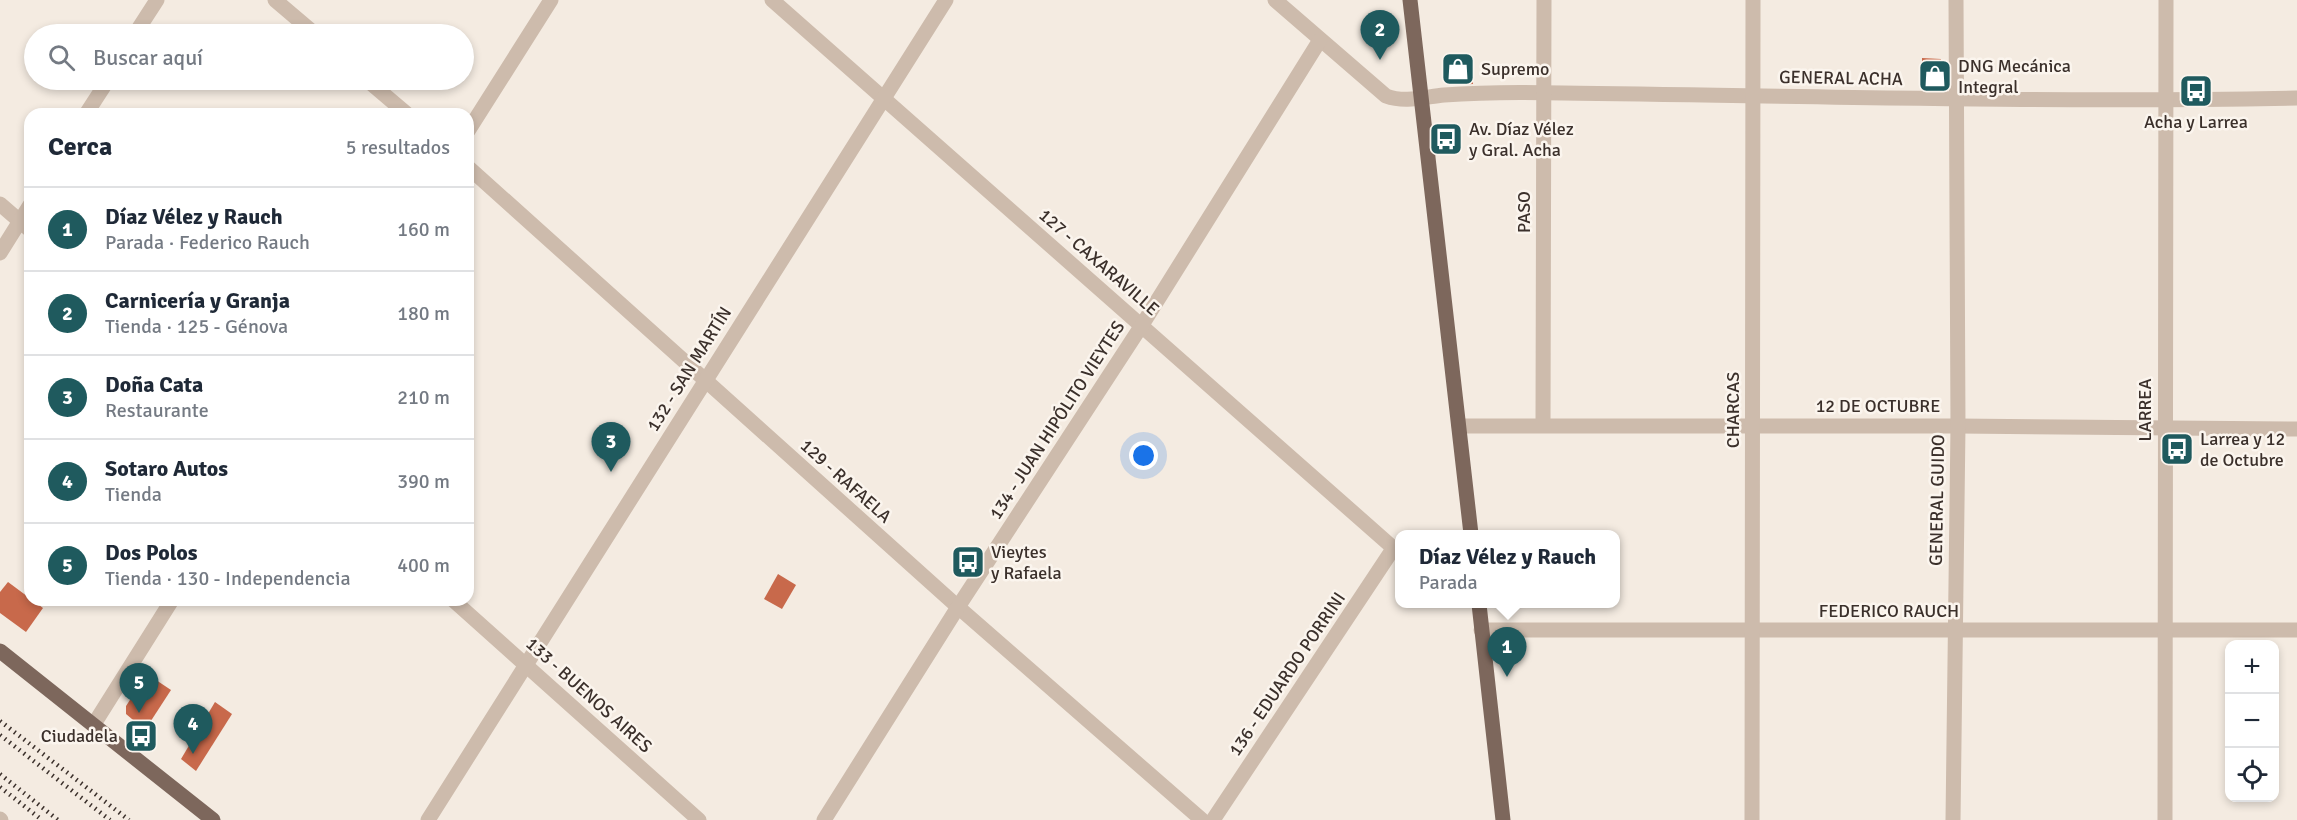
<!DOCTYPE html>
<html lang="es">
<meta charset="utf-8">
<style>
body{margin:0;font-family:Signika,sans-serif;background:#f2f2f3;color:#1f2937}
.controls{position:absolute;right:18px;bottom:18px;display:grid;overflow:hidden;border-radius:12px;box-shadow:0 3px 9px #0003}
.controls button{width:54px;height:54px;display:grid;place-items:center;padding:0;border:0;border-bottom:2px solid #e0e1e3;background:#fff;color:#1f2937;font:30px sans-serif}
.you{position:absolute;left:1144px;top:456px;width:21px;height:21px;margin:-15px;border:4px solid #fff;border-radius:50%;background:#1a73e8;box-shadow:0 0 0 9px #1a73e833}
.badge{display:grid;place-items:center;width:39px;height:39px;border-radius:50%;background:#1f5a5e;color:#fff;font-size:20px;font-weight:700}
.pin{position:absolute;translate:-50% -50px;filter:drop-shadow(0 2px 3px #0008)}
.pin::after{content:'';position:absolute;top:32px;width:21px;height:18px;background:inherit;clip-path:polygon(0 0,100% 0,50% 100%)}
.popup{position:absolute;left:1395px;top:530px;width:225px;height:78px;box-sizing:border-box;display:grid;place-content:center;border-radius:12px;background:#fff;filter:drop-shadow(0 2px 4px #0005);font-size:20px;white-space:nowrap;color:#747a83}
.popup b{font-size:22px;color:#1f2937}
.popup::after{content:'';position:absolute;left:50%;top:100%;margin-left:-12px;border:12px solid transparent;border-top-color:#fff}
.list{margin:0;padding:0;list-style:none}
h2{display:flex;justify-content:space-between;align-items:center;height:78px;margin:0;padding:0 24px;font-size:26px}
h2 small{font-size:20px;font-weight:400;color:#747a83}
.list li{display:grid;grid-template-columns:39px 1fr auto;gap:18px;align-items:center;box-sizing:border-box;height:84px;padding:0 24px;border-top:2px solid #e0e1e3}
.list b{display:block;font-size:22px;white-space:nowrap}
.list p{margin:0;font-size:20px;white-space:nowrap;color:#747a83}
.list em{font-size:20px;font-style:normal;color:#747a83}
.icon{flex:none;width:33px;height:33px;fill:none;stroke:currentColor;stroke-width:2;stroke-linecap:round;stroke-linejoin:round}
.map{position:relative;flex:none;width:2297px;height:820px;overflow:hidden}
.search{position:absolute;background:#fff;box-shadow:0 3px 9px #0003;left:24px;top:24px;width:450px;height:66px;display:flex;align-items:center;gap:15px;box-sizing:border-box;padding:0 21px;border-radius:33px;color:#747a83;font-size:22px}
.panel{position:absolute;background:#fff;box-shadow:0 3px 9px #0003;left:24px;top:108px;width:450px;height:498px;border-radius:18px}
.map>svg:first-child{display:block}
</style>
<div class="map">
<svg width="2297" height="820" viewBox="0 0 2297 820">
<rect width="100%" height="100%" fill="#f4ebe1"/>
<g fill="#c8694b">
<path d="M1922,58L1941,59L1940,78L1935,85H1922Z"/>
<path d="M1472,60L1473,84L1453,85L1444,77V62Z"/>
<path d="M778,574L796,585L782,609L764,599Z"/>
<path d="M8,582L43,608L26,632L0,613V592Z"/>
<path d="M147,674L171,690L145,730L126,714V706Z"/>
<path d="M215,702L232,714L196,771L181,759Z"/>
</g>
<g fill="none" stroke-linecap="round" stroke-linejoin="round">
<g stroke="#cdbbac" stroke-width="15">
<path d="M275,0L315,34"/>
<path d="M772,0L1399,553"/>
<path d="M1275,0L1386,96C1405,103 1424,97 1444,95C1483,92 1524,92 1563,93C1808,96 2052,103 2297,98"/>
<path d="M135,34L157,0"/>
<path d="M367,80L407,114"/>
<path d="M86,114L108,80"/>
<path d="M468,131L551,0"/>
<path d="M468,167L958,607L1202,820"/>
<path d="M0,204L30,230"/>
<path d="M0,253L30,205"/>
<path d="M1543,425L1544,0"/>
<path d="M1459,426H1958L2297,429"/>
<path d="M453,600L699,820"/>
<path d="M1481,630H2297"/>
<path d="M94,724L172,600"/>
<path d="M0,819L1,820"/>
<path d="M428,820L946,0"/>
<path d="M824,820L958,607L1142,325L1320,40"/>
<path d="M1213,820L1393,549"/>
<path d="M1752,820L1753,0"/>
<path d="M1953,820L1958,426L1956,0"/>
<path d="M2165,820L2166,0"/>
</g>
<g stroke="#7d675c" stroke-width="15">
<path d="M1410,0L1471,534"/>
<path d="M1479,604L1503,820"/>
<path d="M0,651L213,820"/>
</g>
<g stroke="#3b302b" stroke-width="4.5" stroke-dasharray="1.5 4.5" stroke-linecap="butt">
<path d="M0,721L129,820"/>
<path d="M0,735L110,820"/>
<path d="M0,774L58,820"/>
<path d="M0,787L42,820"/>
</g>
</g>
<defs>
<g id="shop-square" transform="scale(1.725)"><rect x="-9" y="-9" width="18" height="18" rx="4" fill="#1f5a5e" stroke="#fbf5ee"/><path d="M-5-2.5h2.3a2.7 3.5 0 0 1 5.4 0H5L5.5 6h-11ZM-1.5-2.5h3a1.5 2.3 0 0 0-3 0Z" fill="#fff"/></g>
<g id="bus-square" transform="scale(1.725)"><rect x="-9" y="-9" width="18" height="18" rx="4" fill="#1f5a5e" stroke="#fbf5ee"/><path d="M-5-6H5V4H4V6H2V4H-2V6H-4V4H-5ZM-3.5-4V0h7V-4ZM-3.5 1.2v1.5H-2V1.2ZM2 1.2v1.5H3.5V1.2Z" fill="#fff"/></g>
</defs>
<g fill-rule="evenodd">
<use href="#shop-square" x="1458" y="69"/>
<use href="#shop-square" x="1935" y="76"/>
<use href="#bus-square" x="2196" y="91"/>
<use href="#bus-square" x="1446" y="139"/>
<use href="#bus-square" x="2177" y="449"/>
<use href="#bus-square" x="968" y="562"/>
<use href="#bus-square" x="141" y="736"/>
</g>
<g text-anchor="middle" stroke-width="5" stroke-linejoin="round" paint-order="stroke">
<g font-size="18" fill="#3b302b" stroke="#fbf5ee" text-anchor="start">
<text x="1958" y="72">DNG Mecánica<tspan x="1958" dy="21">Integral</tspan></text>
<text x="1481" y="75">Supremo</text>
<text x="2196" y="128" text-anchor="middle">Acha y Larrea</text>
<text x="1469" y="135">Av. Díaz Vélez<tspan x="1469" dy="21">y Gral. Acha</tspan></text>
<text x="2200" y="445">Larrea y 12<tspan x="2200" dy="21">de Octubre</tspan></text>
<text x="991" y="558">Vieytes<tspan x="991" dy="21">y Rafaela</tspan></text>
<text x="118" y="742" text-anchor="end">Ciudadela</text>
</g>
<g font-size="18" fill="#3b302b" stroke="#fbf5ee">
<text transform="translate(1841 78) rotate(1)" y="6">GENERAL ACHA</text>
<text transform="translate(1524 212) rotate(-90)" y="6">PASO</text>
<text transform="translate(1099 262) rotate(41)" y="6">127 - CAXARAVILLE</text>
<text transform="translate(689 369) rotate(-58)" y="6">132 - SAN MARTÍN</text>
<text x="1878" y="412">12 DE OCTUBRE</text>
<text transform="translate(1733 410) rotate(-90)" y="6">CHARCAS</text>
<text transform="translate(2145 410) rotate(-90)" y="6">LARREA</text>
<text transform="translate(1057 420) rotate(-57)" y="6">134 - JUAN HIPÓLITO VIEYTES</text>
<text transform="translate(846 481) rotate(42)" y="6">129 - RAFAELA</text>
<text transform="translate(1937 500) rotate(-89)" y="6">GENERAL GUIDO</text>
<text x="1889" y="617">FEDERICO RAUCH</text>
<text transform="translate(1287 674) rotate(-56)" y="6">136 - EDUARDO PORRINI</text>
<text transform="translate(589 695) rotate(42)" y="6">133 - BUENOS AIRES</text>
</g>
</g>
</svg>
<div class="controls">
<button>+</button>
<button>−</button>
<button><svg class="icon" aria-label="locate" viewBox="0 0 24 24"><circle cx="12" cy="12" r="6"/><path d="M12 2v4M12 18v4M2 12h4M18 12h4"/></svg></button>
</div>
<div class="you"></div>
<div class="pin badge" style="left:1507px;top:677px">1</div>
<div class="popup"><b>Díaz Vélez y Rauch</b>Parada</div>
<div class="pin badge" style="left:1380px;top:60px">2</div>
<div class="pin badge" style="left:611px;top:472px">3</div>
<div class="pin badge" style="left:193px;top:754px">4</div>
<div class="pin badge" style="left:139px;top:713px">5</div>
<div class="search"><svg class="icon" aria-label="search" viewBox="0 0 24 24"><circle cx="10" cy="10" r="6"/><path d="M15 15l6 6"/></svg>Buscar aquí</div>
<section class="panel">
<h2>Cerca<small>5 resultados</small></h2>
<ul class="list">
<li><span class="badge">1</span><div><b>Díaz Vélez y Rauch</b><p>Parada · Federico Rauch</p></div><em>160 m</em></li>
<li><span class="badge">2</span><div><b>Carnicería y Granja</b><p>Tienda · 125 - Génova</p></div><em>180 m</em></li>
<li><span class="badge">3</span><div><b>Doña Cata</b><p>Restaurante</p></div><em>210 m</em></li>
<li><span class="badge">4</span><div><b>Sotaro Autos</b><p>Tienda</p></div><em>390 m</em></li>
<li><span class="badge">5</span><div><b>Dos Polos</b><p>Tienda · 130 - Independencia</p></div><em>400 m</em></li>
</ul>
</section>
</div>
